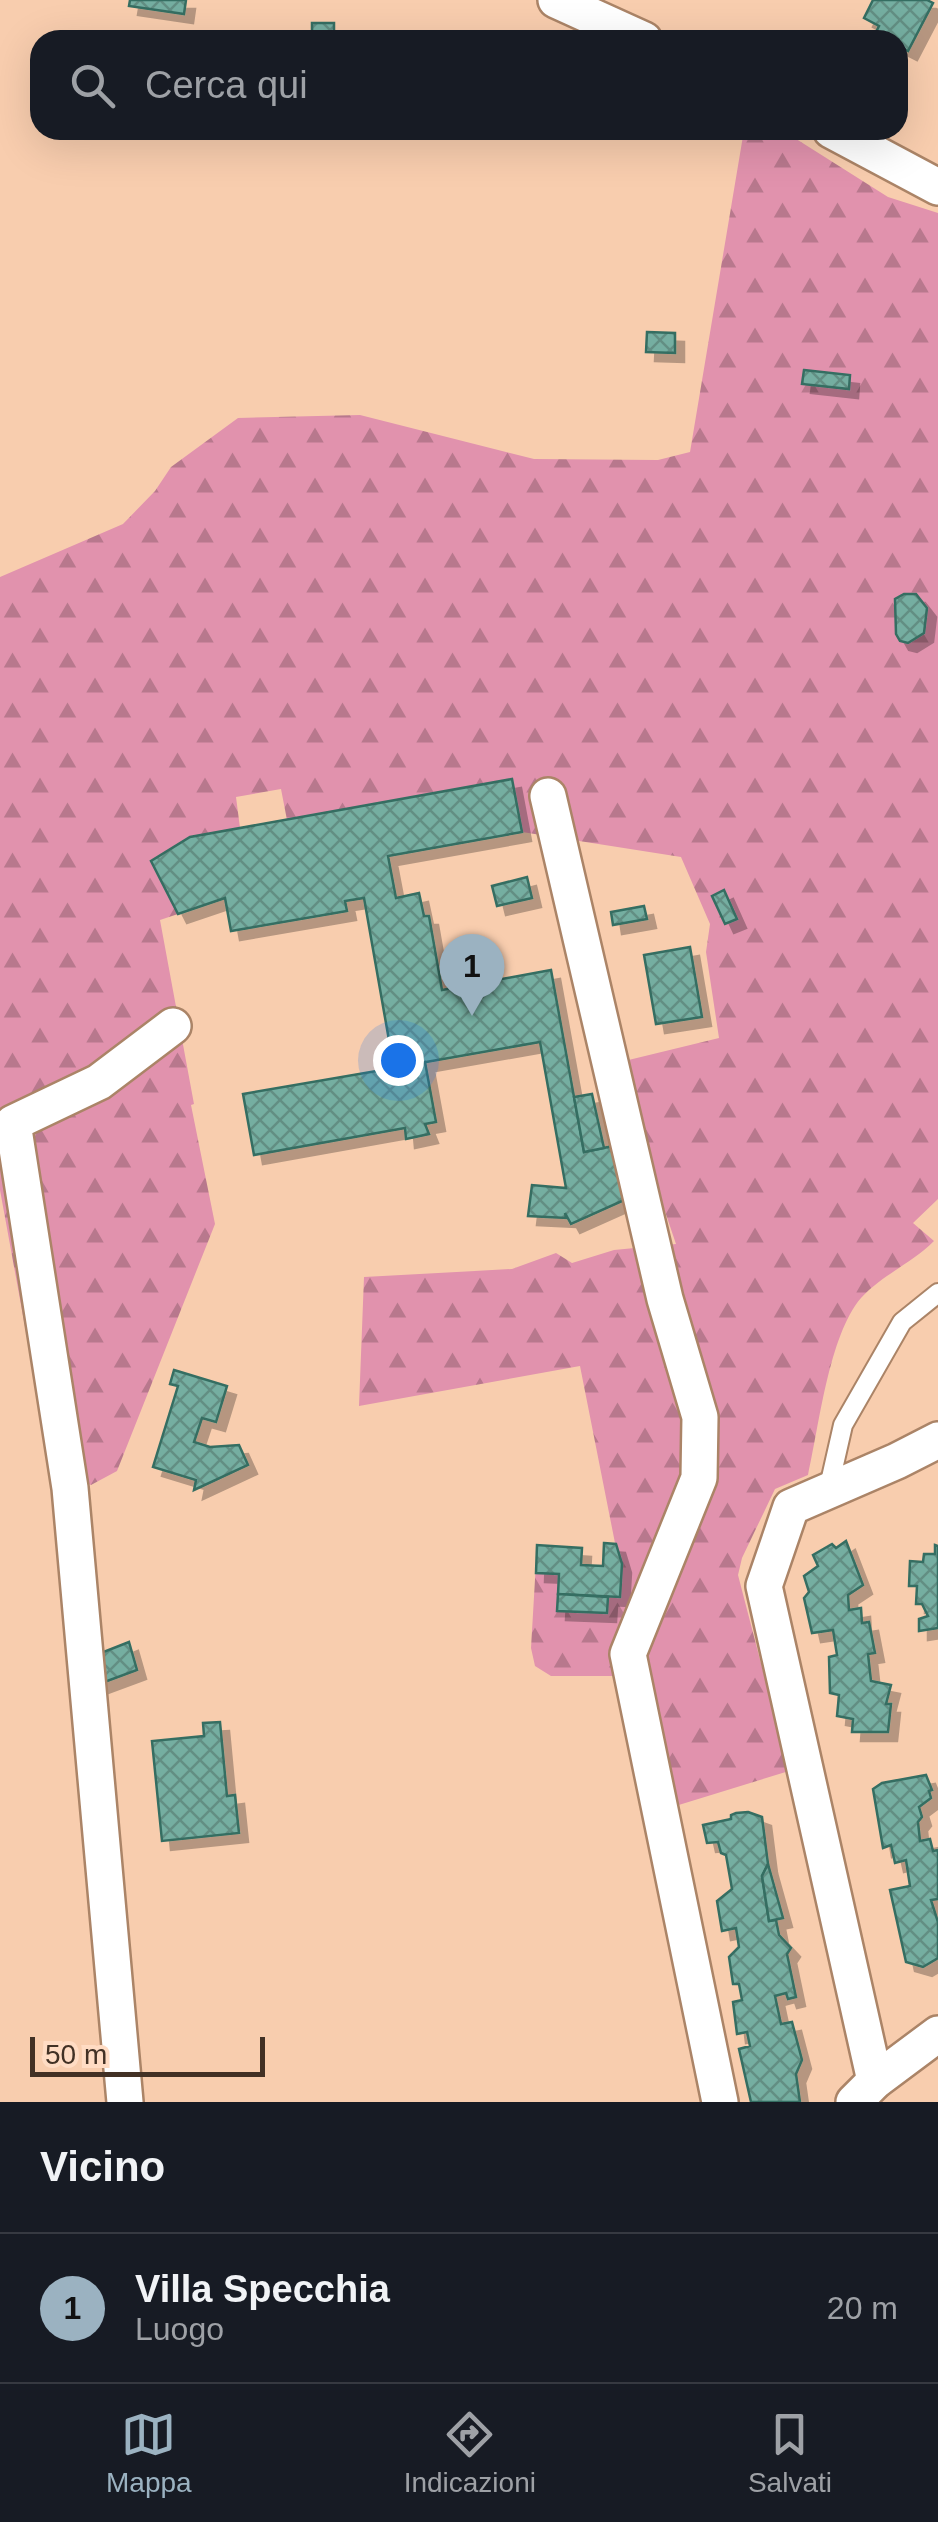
<!DOCTYPE html>
<html lang="it">
<style>
body{margin:0;font-family:Helvetica,sans-serif;background:#20242c;color:#f1f3f6}
.scale{position:absolute;left:30px;bottom:25px;width:235px;box-sizing:border-box;padding-left:10px;border:5px solid #423125;border-top:0;font-size:28px;line-height:35px;white-space:nowrap;color:#423125;-webkit-text-stroke:8px #ffdcc4;paint-order:stroke}
.you{position:absolute;left:398px;top:1060px;width:35px;height:35px;margin:-25px;border:8px solid #fff;border-radius:50%;background:#1a73e8;box-shadow:0 0 0 15px #1a73e833}
.badge{display:grid;place-items:center;width:65px;height:65px;border-radius:50%;background:#9bb2c1;color:#111;font-size:32px;font-weight:700}
.pin{position:absolute;translate:-50% -82px;filter:drop-shadow(0 2px 5px #0008)}
.pin::after{content:'';position:absolute;top:52px;width:35px;height:30px;background:inherit;clip-path:polygon(0 0,100% 0,50% 100%)}
.list{margin:0;padding:0;list-style:none}
h2{display:flex;justify-content:space-between;align-items:center;height:130px;margin:0;padding:0 40px;font-size:42px}
h2 small{font-size:32px;font-weight:400;color:#9ea1a6}
.list li{display:grid;grid-template-columns:65px 1fr auto;gap:30px;align-items:center;box-sizing:border-box;height:150px;padding:0 40px;border-top:2px solid #363941}
.list b{display:block;font-size:38px;white-space:nowrap}
.list p{margin:0;font-size:32px;white-space:nowrap;color:#9ea1a6}
.list em{font-size:32px;font-style:normal;color:#9ea1a6}
.icon{flex:none;width:55px;height:55px;fill:none;stroke:currentColor;stroke-width:2;stroke-linecap:round;stroke-linejoin:round}
.map{position:relative;flex:none;width:938px;height:2102px;overflow:hidden}
.search{position:absolute;background:#171b24;box-shadow:0 10px 40px #0002;left:30px;right:30px;top:30px;height:110px;display:flex;align-items:center;gap:25px;box-sizing:border-box;padding:0 35px;border-radius:30px;color:#9ea1a6;font-size:38px}
.sheet{height:280px;background:#171b24}
nav{display:flex;justify-content:space-around;align-items:center;box-sizing:border-box;height:140px;border-top:2px solid #363941;background:#171b24;font-size:28px;color:#9ea1a6}
nav a{display:grid;justify-items:center;gap:5px}
nav .on{color:#9bb2c1}
.map>svg:first-child{display:block}
</style>
<div class="map">
<svg width="938" height="2102" viewBox="0 0 938 2102">
<defs>
<pattern id="forest-firs" width="22" height="20" patternUnits="userSpaceOnUse" patternTransform="scale(2.5)"><rect width="22" height="20" fill="#e192ad"/><path d="M5 1l3.5 6h-7zM16 11l3.5 6h-7z" fill="#b8788d"/></pattern>
<pattern id="building-cross-hatch" width="8" height="8" patternUnits="userSpaceOnUse" patternTransform="scale(2.5)"><rect width="8" height="8" fill="#75aea1"/><path d="M0 0l8 8M0 8l8-8" fill="none" stroke="#628e83"/></pattern>
<filter id="shadow"><feDropShadow dx="9" dy="9" stdDeviation="0" flood-color="#0004"/></filter>
</defs>
<rect width="100%" height="100%" fill="#f8cdae"/>
<path fill="url(#forest-firs)" d="M744,130H782L888,197L938,213V1199L913,1223L934,1241C912,1263 882,1275 861,1298C829,1335 819,1426 808,1475L775,1489L742,1558L738,1575L789,1771L669,1808L641,1676H551L535,1666L531,1648L537,1545L582,1548L581,1565L603,1566L604,1543H615L580,1366L359,1406L364,1277L512,1269L556,1253L572,1263L614,1250L676,1244L636,1126L642,1119L621,1111L608,1065L719,1038L706,952L710,924L681,857L522,832L287,820L281,789L236,797L240,828L190,837L151,860L178,914L160,920L194,1104L191,1105L215,1224L117,1471L91,1485L51,1469L0,1190V577L123,524L155,491L171,467L238,418L360,415L534,459L658,460L690,452Z"/>
<g fill="url(#building-cross-hatch)" stroke="#366e62" stroke-width="2.5" filter="url(#shadow)">
<path d="M130,0H186L184,14L129,6Z"/>
<path d="M873,0H927L933,3L908,51L898,46V40H886L875,34L879,26L864,18Z"/>
<rect x="312" y="23" width="22" height="17"/>
<path d="M647,332L675,333V353L646,352Z"/>
<path d="M804,370L850,375L849,389L802,384Z"/>
<path d="M904,594H916L927,608L924,633L908,643L900,641L896,634L895,599Z"/>
<path d="M512,779L522,832L388,856L396,898L419,893L424,916H429L442,990L551,970L584,1152L613,1146L631,1197L571,1224L565,1213L566,1218L528,1216L532,1185L566,1188L540,1042L409,1065L405,1043L390,1046L364,898L345,901L347,911L231,931L225,898L178,914L151,861L190,837Z"/>
<path d="M527,877L532,898L497,906L492,886Z"/>
<path d="M724,890L737,919L725,924L712,896Z"/>
<path d="M644,906L647,919L613,925L611,912Z"/>
<path d="M690,947L702,1017L656,1024L644,955Z"/>
<path d="M405,1043L409,1065L425,1062L436,1122L425,1124L429,1134L406,1139L405,1128L254,1155L243,1094L394,1068L390,1046Z"/>
<path d="M592,1094L604,1148L584,1152L574,1097Z"/>
<path d="M174,1370L227,1386L216,1422L202,1418L194,1442L210,1447L239,1445L248,1465L194,1490L196,1480L153,1467L178,1386L170,1384Z"/>
<path d="M846,1541L863,1585L848,1595L849,1610L861,1608L862,1623L869,1622L875,1653L868,1654L871,1681L891,1685L886,1704H891L888,1732H852L853,1719L837,1716L839,1695L830,1693L829,1657L837,1655L833,1630L812,1633L804,1598L809,1592L804,1576L818,1566L813,1555L832,1544L836,1548Z"/>
<path d="M604,1543L616,1544L622,1564L620,1597L558,1594L559,1574L536,1573L537,1545L582,1548L581,1565L603,1566Z"/>
<path d="M935,1545L938,1546V1628L919,1631V1619L928,1616L922,1604H916L917,1586H909L910,1561L923,1562L924,1554H935Z"/>
<path d="M558,1594L608,1597L607,1613L557,1611Z"/>
<path d="M129,1642L137,1670L91,1687L88,1658Z"/>
<path d="M220,1722L227,1796L235,1795L239,1833L162,1841L152,1741L204,1736L203,1723Z"/>
<path d="M926,1775L932,1790L929,1791L931,1798L919,1807L922,1817L918,1822L920,1841L930,1839L933,1851L938,1850V1899L931,1900L938,1922V1958L923,1967L906,1962L890,1890L910,1886L906,1860L895,1863L891,1845L883,1848L873,1789L882,1783Z"/>
<path d="M748,1812L762,1817L768,1864L762,1876L769,1921L776,1920L779,1935L791,1948L787,1954L796,1997L788,1999L786,1993L775,1996L781,2024L792,2022L802,2060L796,2074L800,2102H751L739,2049L750,2046L747,2032L737,2034L733,2002L742,2000L739,1984H733L729,1957L739,1947L736,1928L722,1931L717,1901L732,1889L726,1855L721,1853L718,1842L707,1843L703,1825L731,1819V1815L736,1813Z"/>
<path d="M768,1864L783,1918L769,1921L762,1876Z"/>
</g>
<g fill="none" stroke-linecap="round" stroke-linejoin="round">
<g stroke="#ab8467" stroke-width="22">
<path id="service" d="M828,1491L843,1425L902,1322L938,1293"/>
</g>
<g stroke="#ab8467" stroke-width="40">
<g id="minor">
<path d="M556,0L644,40"/>
<path d="M831,130L938,187"/>
<path d="M548,796L665,1299L700,1417L699,1478L628,1654L720,2102"/>
<path d="M875,2081L764,1586L791,1507L897,1461L938,1440"/>
<path d="M125,2102L70,1488L13,1123L99,1082L173,1026"/>
<path d="M854,2102L875,2081L938,2034"/>
</g>
</g>
<use href="#service" stroke="#fff" stroke-width="18"/>
<use href="#minor" stroke="#fff" stroke-width="35"/>
</g>
</svg>
<div class="scale">50 m</div>
<div class="you"></div>
<div class="pin badge" style="left:472px;top:1016px">1</div>
<div class="search"><svg class="icon" aria-label="search" viewBox="0 0 24 24"><circle cx="10" cy="10" r="6"/><path d="M15 15l6 6"/></svg>Cerca qui</div>
</div>
<section class="sheet">
<h2>Vicino<small></small></h2>
<ul class="list">
<li><span class="badge">1</span><div><b>Villa Specchia</b><p>Luogo</p></div><em>20 m</em></li>
</ul>
</section>
<nav>
<a class="on"><svg class="icon" aria-label="map" viewBox="0 0 24 24"><path d="M3 6l6-2 6 2 6-2v14l-6 2-6-2-6 2zM9 4v14M15 6v14"/></svg>Mappa</a>
<a><svg class="icon" aria-label="directions" viewBox="0 0 24 24"><path d="M12 3l9 9-9 9-9-9zM9 14v-3h6M13 9l2 2-2 2"/></svg>Indicazioni</a>
<a><svg class="icon" aria-label="saved" viewBox="0 0 24 24"><path d="M7 4h10v16l-5-4-5 4z"/></svg>Salvati</a>
</nav>
